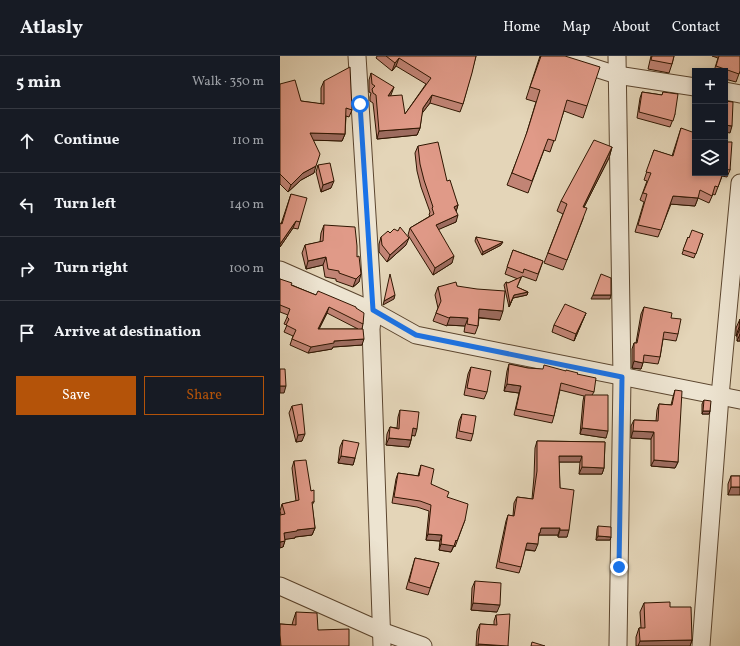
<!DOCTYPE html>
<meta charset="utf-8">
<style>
body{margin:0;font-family:Vollkorn,serif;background:#242831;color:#f1f3f6}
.controls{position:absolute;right:12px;top:12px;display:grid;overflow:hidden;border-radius:0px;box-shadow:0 2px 6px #0003}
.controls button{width:36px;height:36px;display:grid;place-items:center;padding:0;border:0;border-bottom:1px solid #363941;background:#171b24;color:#f1f3f6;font:20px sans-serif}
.stop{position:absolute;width:12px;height:12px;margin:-9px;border:3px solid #1a73e8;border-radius:50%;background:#fff}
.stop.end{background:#1a73e8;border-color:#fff;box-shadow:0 1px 4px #0008}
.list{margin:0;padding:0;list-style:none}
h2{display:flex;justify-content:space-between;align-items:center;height:52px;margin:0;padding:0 16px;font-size:17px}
h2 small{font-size:13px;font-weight:400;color:#9ea1a6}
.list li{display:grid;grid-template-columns:26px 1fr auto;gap:12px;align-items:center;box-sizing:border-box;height:64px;padding:0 16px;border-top:1px solid #363941}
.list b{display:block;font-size:15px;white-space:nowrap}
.list em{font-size:13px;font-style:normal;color:#9ea1a6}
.actions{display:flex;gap:8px;padding:12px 16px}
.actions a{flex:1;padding:9px 0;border:1px solid #b45309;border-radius:0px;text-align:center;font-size:14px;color:#b45309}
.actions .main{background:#b45309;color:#fff}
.icon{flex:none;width:22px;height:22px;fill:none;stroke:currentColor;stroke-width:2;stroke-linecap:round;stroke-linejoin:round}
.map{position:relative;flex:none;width:460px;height:590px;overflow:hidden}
header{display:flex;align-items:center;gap:24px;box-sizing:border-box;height:56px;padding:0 20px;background:#171b24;border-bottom:1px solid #363941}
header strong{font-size:19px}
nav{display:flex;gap:22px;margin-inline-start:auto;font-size:14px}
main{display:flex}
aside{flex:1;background:#171b24}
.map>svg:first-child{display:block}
</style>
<header>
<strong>Atlasly</strong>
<nav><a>Home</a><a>Map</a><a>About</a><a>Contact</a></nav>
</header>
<main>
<aside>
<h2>5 min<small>Walk · 350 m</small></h2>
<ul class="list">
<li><svg class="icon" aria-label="ahead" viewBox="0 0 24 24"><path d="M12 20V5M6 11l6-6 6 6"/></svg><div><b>Continue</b></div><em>110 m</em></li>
<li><svg class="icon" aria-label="left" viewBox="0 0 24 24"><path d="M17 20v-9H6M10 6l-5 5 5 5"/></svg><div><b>Turn left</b></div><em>140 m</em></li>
<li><svg class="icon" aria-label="right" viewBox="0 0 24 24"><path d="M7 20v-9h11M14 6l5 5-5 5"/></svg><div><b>Turn right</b></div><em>100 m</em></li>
<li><svg class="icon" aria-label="arrive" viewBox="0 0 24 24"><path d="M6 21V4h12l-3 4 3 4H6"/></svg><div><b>Arrive at destination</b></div></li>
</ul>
<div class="actions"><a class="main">Save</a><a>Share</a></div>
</aside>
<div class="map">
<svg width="460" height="590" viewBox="0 0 460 590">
<rect width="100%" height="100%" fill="#e4d5b8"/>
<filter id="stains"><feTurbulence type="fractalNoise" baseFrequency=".005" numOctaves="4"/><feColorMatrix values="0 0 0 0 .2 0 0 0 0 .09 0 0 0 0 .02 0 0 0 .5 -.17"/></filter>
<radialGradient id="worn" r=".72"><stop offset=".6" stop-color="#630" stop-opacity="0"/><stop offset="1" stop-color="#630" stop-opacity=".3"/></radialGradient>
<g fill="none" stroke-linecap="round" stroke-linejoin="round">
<g stroke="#5c462f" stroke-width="19">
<g id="minor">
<path d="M77,0L93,255L91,273L102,590"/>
<path d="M277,0L337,19L415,31"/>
<path d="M337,0L342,321L338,590"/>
<path d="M445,35L460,38"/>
<path d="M0,214L93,255L136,279L460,344"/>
<path d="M0,530L101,575L143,590"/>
<path d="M421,590L440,340L460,127"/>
</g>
</g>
<use href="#minor" stroke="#ede4d1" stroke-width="17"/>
</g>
<g fill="#c18475" stroke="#2f1601" fill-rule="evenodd">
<path d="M97,0H196L183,48L180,56L150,47L142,57L140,72L137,79L97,83L93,47L90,45V41L91,37L89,36V24L91,17L111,39L110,40L125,58L146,28L116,10L112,15L96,2Z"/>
<path d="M260,0L307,50L303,62L284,55L270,96L264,94L248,137L227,129L244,86L256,46L246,43Z"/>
<path d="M371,0H394L392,8L389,17L368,13Z"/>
<path d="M432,0H460V15L456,26L445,23V15H434L438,2Z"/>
<path d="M44,25L72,54L69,61L66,60L65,78L62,85L33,84L34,117L21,124L8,136L0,128V28L21,45L41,48V32Z"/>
<path d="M362,36L382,39L383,36L395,58L390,71L357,62L360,42Z"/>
<path d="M401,72L415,117H445V86L450,114L447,121L442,120L435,139L433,138L429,147L418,142L415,150L391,148L378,181L355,176L364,146L360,144L367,125L364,124L374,94L392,100Z"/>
<path d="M138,90L167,125L178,149L176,155V166L158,173L172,207L153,219L128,179L130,172L150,160L149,159L150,156L141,131L137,115L135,97Z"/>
<path d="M332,91L329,102L304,151L303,163L283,214L264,207L283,158L277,155L281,145Z"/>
<path d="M38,109L51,132L41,136L36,116Z"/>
<path d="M11,138L20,166L18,173L13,172L0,191V167L1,168Z"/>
<path d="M44,169L77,201L79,226L73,231L56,225V223L45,221L43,209L26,213L22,197L25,189L40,186L41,177Z"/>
<path d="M423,178L414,202L402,198L408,181L409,182Z"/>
<path d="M101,181L126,189L107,206L99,196V188Z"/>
<path d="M196,181L221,189L202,199L195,185Z"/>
<path d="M233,194L263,205L256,225L242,220L237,231L248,236L247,239L233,242L229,251L224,229L226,226L228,227L238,223L225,218Z"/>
<path d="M0,223L11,229L36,239L76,252L83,268L82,273V289L53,291L52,293L28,297L10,289L13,280L4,276L7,269L4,268L8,259L0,256ZM47,257L78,273H39Z"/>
<path d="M177,230L220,264L199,262L198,270L195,278L184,276L185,270L167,269V270L153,265L158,252L155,239L158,231Z"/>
<path d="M364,251L391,262L398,278L396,285L383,283L380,301L378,308L363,306L361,313L352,312V293L354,287H356L361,258Z"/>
<path d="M306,257L294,285L272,276L274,269Z"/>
<path d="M460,263V285H457V280H456V272Z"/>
<path d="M229,308L248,312L297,318L314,336L312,339L326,382L300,378L303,345L304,340L280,334L274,360L272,367L234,359L239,337L224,335L227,315Z"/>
<path d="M191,311L207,336L204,343L184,339L188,318Z"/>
<path d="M395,334L398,406L395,412L371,410V383L351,382V370L354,364L376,365L377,354L379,348L391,349L393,341Z"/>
<path d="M424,344L430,355L429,358H422V348Z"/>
<path d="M12,350L22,385L16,386L9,357Z"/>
<path d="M120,354L135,380L132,379L131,384L129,391L106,389L107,378L110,371L117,372L118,361Z"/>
<path d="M182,358L193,378L191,385L176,382L179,365Z"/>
<path d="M63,384L75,402L73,409L58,407L60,391Z"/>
<path d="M257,385L325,386L324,412L322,418H299L300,406H279L280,432L287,481H278V479H259L255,495L245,494L241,511L239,517L216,512L226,465L228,459L233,460L234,447L237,441L252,443L254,421L255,392Z"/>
<path d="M14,405L31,435L34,446L32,449L35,472L32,479L15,481V482L5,483L3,491L1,459L0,455L2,448L16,445L12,412Z"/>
<path d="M141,409L151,428L167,441L185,464L175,491L174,490L171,496L159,494L160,485L146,484L149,455L137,451L112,447L116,423L118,417L138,420Z"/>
<path d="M451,420H460L448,439V428Z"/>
<path d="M318,470L331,481L330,484H316L317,473Z"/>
<path d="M135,502L159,507L148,539L126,533L133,509Z"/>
<path d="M195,525L217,556L191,554L192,532Z"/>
<path d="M364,547L390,551L412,584L410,590H356V581L359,572H361L360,556Z"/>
<path d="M16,556L38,574L69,590H0V568L12,569L13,565Z"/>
<path d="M216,559L228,590H196L197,575L200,568L214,569V565Z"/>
</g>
<g fill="#9d6c5f" stroke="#2f1601">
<path d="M119,2L116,10L112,15L115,7Z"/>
<path d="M114,31L111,39L105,48L108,40Z"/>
<path d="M152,39L150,47L140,60L143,52Z"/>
<path d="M445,69L452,70L450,77L445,76Z"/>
<path d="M140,72L137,79L97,83L99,75Z"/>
<path d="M30,77L65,78L62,85L27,84Z"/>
<path d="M332,91L329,102L299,161L303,151Z"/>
<path d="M36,110L34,117L21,124L8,136L11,129L23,117Z"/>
<path d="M54,125L51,132L41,136L43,129Z"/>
<path d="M393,140L418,142L415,150L390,148Z"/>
<path d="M178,149L176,156L174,151Z"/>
<path d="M178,159L176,166L153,176L156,169Z"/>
<path d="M16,165L13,172L0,191V188Z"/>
<path d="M129,182L126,189L107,206L110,199Z"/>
<path d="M223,186L221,189L202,199L203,196Z"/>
<path d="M174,200L172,207L153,219L155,212Z"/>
<path d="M46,201L43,209L26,213L28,205Z"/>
<path d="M81,218L79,226L73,231L76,223Z"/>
<path d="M248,236L247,239L233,242L229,251L234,239Z"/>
<path d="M115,239L114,243L103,249L104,245Z"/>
<path d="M313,239H331L330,243H311Z"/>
<path d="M49,251L47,257L36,279L38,273Z"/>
<path d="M199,253L223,255L220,264L196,261Z"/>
<path d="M306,257L294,285L296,278Z"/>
<path d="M170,261L188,262L185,270L167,269Z"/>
<path d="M459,271H460V272L457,280H456Z"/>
<path d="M460,278V285H457Z"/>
<path d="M84,283L82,289L53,291L52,293L28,297L31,291L54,285Z"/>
<path d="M354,305L363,307L361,313L352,312Z"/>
<path d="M227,328L241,330L239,337L224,335Z"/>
<path d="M0,330H6L4,337H0Z"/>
<path d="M423,355H430L429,358H422Z"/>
<path d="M133,372L137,373L135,380L130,379Z"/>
<path d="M302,372L328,375L326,382L300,378Z"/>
<path d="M353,375L374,376L371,383L351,382Z"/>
<path d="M25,378L22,385L16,386L18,379Z"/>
<path d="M109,382L131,384L129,391L106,389Z"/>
<path d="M61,400L75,402L73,409L58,407Z"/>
<path d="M279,400H302L300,406H277Z"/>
<path d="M374,404L398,406L395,412L371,410Z"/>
<path d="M302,411L324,412L322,418H299Z"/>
<path d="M451,431H460V439H448Z"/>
<path d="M35,472L32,479L15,481V482L1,484L4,477L17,474Z"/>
<path d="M261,472H280L278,479H259Z"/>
<path d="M280,474H289L287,481H278Z"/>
<path d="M148,478L162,479L160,485L146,484Z"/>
<path d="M318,480L331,481L330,484H316Z"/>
<path d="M176,484L171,496L159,494L161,488Z"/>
<path d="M5,485L3,491L0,492V486Z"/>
<path d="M247,487L258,488L255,495L244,493Z"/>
<path d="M193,547L220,549L217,556L191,554Z"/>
<path d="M412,584L410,590H358L360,585Z"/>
<path d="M198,588L221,590H198Z"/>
</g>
<g fill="#e09a88" stroke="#2f1601">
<path d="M106,0H196L192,17L183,48L152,39L143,52L140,72L99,75L96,39L93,37L92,33L95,30L92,28L91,17L114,31L108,40L122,39L125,58L151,22L119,2L115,7Z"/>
<path d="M261,0H285L320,11L307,50L287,44L275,85L268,83L252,125L232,117L247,76L260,34L250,31Z"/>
<path d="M372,0H394L392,8L371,4Z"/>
<path d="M439,0H460V15L459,18L436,10Z"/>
<path d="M70,11L72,54L66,52L65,78L30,77L40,98L36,110L23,117L11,129L0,118V28L15,24L21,45L44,48V25Z"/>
<path d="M362,36L382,39L383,36L398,38L395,58L393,65L359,56Z"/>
<path d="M445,45L453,46L452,70L445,69Z"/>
<path d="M401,72L415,77V117H443L438,131L435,130L432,140L420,134L418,142L393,140L381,174L358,169L367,138L363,137L371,117L366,116L374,94L393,100Z"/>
<path d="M314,84L332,91L303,151L307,152L287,204L268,197L287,148L281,145Z"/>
<path d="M158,86L167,125L170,124L178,149L174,151L178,159L156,169L174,200L155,212L130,172L154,158L152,152L153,151L144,124L140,108L138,90Z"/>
<path d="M445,86H452L450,114L445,113Z"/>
<path d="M50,107L54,125L43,129L38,109Z"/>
<path d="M11,138L27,142L20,166L16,165L0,188V167L2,168Z"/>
<path d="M44,169L75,171L77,190V201L79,200L81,218L76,223L59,217V215L48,213L46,201L28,205L25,189L43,185Z"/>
<path d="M120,171L129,182L110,199L102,189L101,181L108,175L110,177L114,173L118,175Z"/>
<path d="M412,174L423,178L416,198L403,194L408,181L409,182Z"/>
<path d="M196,181L223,186L203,196Z"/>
<path d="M233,194L263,205L258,218L244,213L243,217L227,211Z"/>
<path d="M110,218L115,239L104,245Z"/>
<path d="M321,218L331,222V239H313Z"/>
<path d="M241,221L237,231L248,236L234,239L230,248L226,226L228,227Z"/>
<path d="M0,223L12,227L11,229L36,239L38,235L76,251V252L84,257L83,268L49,251L38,273H83L84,283L54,285V287L31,291L12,283L16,274L6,269L9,263L7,261L10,253L0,249Z"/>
<path d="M176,226L177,230L197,233L225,235L223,255L199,253L198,270L187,268L188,262L170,261L169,262L156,257L161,245L158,231Z"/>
<path d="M285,248L306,257L296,278L274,269Z"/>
<path d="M364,251L392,257L391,262L401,263L398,278L384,276L380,301L364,299L363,307L354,305V287H357Z"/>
<path d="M460,263V271H459Z"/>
<path d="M229,308L248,312L263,313L264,309L286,315V314L298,317L297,318L316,322L314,336L281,327L274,360L236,353L241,330L227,328Z"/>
<path d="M191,311L211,315L207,336L187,332Z"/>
<path d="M0,313H5L6,330H0Z"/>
<path d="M395,334L402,335L398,406L374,404V376L353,375L354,364L378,365L379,348L392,349Z"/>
<path d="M305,339H328V375L302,372Z"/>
<path d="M424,344L431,345L430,355H423Z"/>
<path d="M22,348L25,378L18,379L12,350Z"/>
<path d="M120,354L139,356L137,373L133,372L131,384L109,382L110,371L119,373Z"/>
<path d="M182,358L196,360L193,378L179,375Z"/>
<path d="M63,384L79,387L75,402L61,400Z"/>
<path d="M257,385L325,386L324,412L302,411V400H279L280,432L294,434L289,474H280V472H261L260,477H259L258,488L247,487L241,511L219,506L228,459L234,460L237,441L253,443L257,415Z"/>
<path d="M26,404L31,435L34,434V446H32L35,472L17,474V475L4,477L5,485L0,486V459L5,458L2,448L19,444L14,405Z"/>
<path d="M141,409L154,413L151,428L169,436L167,441L188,448L185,464L177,485L176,484L174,490L161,488L162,479L148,478L151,449L140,445L114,441L118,417L139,420Z"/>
<rect x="451" y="420" width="9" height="11"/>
<path d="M318,470L331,471V481L318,480Z"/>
<path d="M135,502L159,507L150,532L129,526Z"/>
<path d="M195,525L221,527L220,549L193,547Z"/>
<path d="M390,546V551H411L412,584L360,585L359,572H365L364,547Z"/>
<path d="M16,556L37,557L38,574L69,573V590H1L0,579V568L16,569Z"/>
<path d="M230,558L228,590L198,588L200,568L217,569L216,559Z"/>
<path d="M252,586L265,590H251Z"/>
</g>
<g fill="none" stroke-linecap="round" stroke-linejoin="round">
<path stroke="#1a73e8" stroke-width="5" d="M80,48L93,254L136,279L342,321L339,511"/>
</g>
<rect width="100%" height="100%" filter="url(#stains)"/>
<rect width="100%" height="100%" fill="url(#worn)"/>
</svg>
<div class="controls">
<button>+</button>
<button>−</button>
<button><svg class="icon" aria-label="layers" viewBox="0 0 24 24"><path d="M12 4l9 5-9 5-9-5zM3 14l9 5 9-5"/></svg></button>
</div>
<div class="stop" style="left:80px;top:48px"></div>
<div class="stop end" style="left:339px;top:511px"></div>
</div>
</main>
